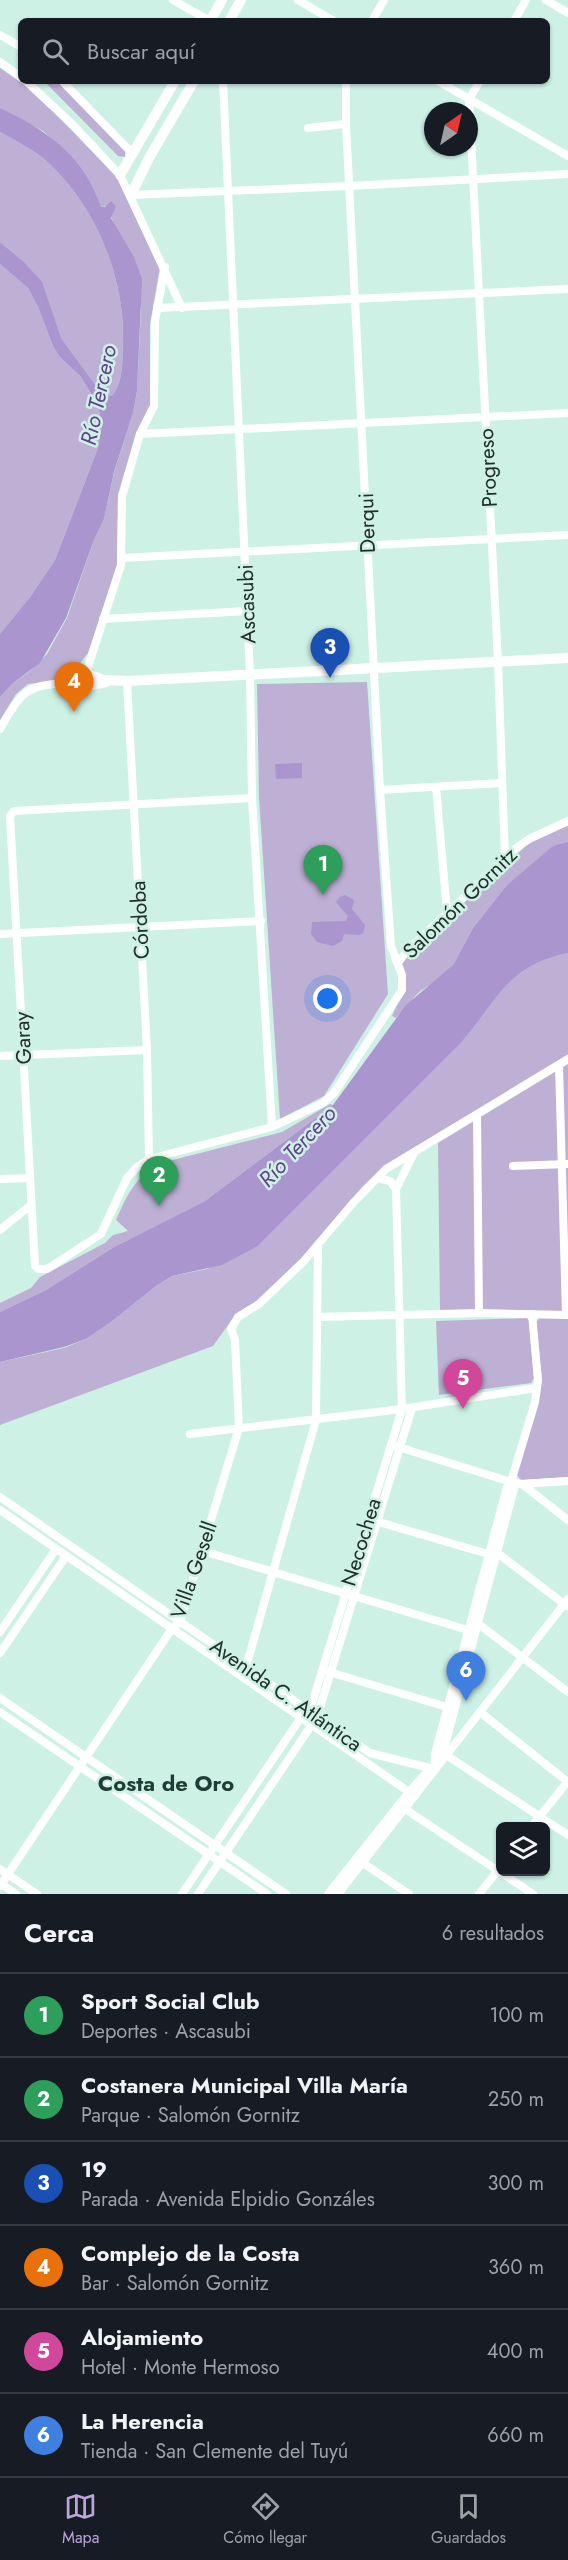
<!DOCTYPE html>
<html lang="es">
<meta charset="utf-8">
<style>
body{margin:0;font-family:Jost,sans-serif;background:#20242c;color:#f1f3f6}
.controls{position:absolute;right:18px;bottom:18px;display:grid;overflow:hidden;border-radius:9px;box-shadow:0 2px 4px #0004}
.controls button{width:54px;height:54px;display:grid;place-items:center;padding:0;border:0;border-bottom:2px solid #363941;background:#171b24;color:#f1f3f6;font:30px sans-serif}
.compass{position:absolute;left:424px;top:102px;width:54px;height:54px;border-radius:50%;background:#171b24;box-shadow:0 2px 4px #0004;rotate:34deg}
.you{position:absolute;left:328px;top:999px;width:21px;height:21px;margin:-15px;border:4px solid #fff;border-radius:50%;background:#1a73e8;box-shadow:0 0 0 9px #1a73e833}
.badge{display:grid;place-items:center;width:39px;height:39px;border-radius:50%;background:#bca4db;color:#fff;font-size:20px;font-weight:700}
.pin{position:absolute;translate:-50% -50px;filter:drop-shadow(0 2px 3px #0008)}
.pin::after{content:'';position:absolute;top:32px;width:21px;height:18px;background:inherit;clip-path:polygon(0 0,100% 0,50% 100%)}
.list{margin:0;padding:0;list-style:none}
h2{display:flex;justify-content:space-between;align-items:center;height:78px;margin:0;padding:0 24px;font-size:26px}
h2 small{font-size:20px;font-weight:400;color:#9ea1a6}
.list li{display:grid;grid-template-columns:39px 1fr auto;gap:18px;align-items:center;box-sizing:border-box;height:84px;padding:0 24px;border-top:2px solid #363941}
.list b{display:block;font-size:22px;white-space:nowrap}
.list p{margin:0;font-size:20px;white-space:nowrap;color:#9ea1a6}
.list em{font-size:20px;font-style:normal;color:#9ea1a6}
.icon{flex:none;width:33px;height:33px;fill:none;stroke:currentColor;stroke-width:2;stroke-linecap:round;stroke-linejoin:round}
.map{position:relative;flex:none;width:568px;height:1894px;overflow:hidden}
.search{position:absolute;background:#171b24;box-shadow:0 2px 4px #0004;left:18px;right:18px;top:18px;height:66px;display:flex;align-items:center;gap:15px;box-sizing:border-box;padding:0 21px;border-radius:9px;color:#9ea1a6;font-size:22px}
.sheet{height:582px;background:#171b24}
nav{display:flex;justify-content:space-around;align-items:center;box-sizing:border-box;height:84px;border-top:2px solid #363941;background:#171b24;font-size:16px;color:#9ea1a6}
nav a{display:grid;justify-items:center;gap:3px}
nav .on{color:#bca4db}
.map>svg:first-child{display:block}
</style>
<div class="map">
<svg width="568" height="1894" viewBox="0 0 568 1894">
<rect width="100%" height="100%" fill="#cef1e6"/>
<g fill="#bdb0d4">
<path d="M0,68L34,92L117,177L160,267L150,324V405L136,433L118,494L117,566L88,653L68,679L28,684L16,694L0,720V697L13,683L30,671L47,654L67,618L94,540L104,519L114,473L133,413L137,391L141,309L108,206L101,207L64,151L43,131L0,108Z"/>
<path d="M44,81H57L61,85L125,150V157L118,156Z"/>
<path d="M0,132C14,140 30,148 43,158C94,202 125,275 123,342C122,360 124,379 113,395L107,396L100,391L61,338L23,261L0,242Z"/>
<path d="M0,264L28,288L38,307L53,346L59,356L81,377L98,405L102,425L98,448L55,560L30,597L0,634Z"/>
<path d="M367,682L388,994L324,1096L280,1119L259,797L257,684Z"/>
<path d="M568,826V842L506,886L473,928L453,965L439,979L419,992L396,1018L392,1016L405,988L401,965L410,952L528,844L548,832Z"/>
<path d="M568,953V1056L383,1167L362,1187L311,1249L257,1303L233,1318L213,1346L0,1425V1362L64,1348L86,1339L111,1322L156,1286L172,1276L207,1269L258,1246L460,1044C497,1002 506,966 568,953Z"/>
<path d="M568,1064V1311H440L438,1143Z"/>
<path d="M330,1104L333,1105L205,1201L114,1247L46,1290L0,1312V1303L31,1288L40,1277L105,1243L113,1235L128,1231L116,1220C127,1195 134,1180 157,1164L282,1132Z"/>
<path d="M540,1317L568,1318V1477L521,1480L517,1475L542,1378L536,1323Z"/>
<path d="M527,1318L529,1321L534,1378L531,1383L439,1395L436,1321Z"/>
</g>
<g fill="#aa95ce">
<path d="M0,108C33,123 68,145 87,177C93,187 97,197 101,207H105L111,201L116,206L111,218L134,257L142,279L137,391L133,413L114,472L104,519L94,540L66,618L40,663L13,683L0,697V634L30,597L55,560L98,448L102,425L98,405L81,377L59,356L53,346L38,307L28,288L0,264V242L23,261L42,282L61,338L100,391L107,396L113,395C124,379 122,360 123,342C125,275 94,202 43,158C30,148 14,140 0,132Z"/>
<path d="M302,763V778L276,779L275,764Z"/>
<path d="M568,842V953C506,966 497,1002 460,1044L258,1246L222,1265L172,1276L156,1286L111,1322L86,1339L64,1347L0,1362V1312L46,1290L114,1247L205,1201L333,1105L406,1005L453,965L473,928L506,886L553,846Z"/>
<path d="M345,895L354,900L352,909L365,925L363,933L359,935L344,934L342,941L333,946L317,942L311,934L312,922L346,921L348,916L336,902L340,897Z"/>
</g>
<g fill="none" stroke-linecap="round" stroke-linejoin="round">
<g stroke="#fff" stroke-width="8">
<path d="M173,0L210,21"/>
<path d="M298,0L334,21"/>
<path d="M546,0L568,13"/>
<path d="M372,21L384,0"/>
<path d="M514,21L526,0"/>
<path d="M0,35L21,47"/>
<path d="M0,62L21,77"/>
<path d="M26,81L73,125L120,175L182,308"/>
<path d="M62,81L132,153"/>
<path d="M223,81L250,674L252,798L272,1127"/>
<path d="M438,81L568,156"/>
<path d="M480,81L469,99L498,662L505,857"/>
<path d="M308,128L346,124"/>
<path d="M131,195L349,186L568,174"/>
<path d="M157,308L568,289"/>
<path d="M140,434L568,413"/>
<path d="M121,558L568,535"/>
<path d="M103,619L247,611"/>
<path d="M86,673L121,565L122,497L140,434L154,406L155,321L165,267"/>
<path d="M127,681L147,1050L149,1159"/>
<path d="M0,729C27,682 27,688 78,681"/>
<path d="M436,787L447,912"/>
<path d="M380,790L501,783"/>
<path d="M252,798L14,811L10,816L35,1266L38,1269H47L101,1234L127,1178L138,1166L149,1159L272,1127L323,1103L334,1093L402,990V975L391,946L380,790L346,124V81"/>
<path d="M0,934L261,921"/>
<path d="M398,963L406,952L516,848L529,839L568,821"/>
<path d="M0,1056L147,1050"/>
<path d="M559,1065L566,1315"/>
<path d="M477,1115L479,1313"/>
<path d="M513,1166L568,1164"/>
<path d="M378,1178L390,1181L396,1189"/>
<path d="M0,1179L30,1178"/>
<path d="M0,1230L31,1205"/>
<path d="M317,1317L479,1313L568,1315"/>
<path d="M190,1434L402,1409L536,1388"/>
<path d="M395,1446L511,1482L521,1484L568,1481"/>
<path d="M522,1484L568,1520"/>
<path d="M0,1497L370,1753L434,1769"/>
<path d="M0,1510L415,1796"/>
<path d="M372,1520L488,1554L496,1552L567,1606"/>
<path d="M203,1551L468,1630L477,1625L481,1626L568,1692"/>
<path d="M0,1632L56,1549"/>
<path d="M0,1653L66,1556"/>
<path d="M246,1667L316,1420L318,1246"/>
<path d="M329,1672L447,1707"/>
<path d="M0,1698L286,1894"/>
<path d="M0,1712L267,1894"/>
<path d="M480,1712L568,1782"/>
<path d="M441,1754L446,1755L568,1835"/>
<path d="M446,1755L444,1749L514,1489L511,1482"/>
<path d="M434,1769L435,1754L507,1487L511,1482L535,1402L538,1381L532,1314"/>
<path d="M402,1807L533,1894"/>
<path d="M532,1826L568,1781"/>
<path d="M360,1861L409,1894"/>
<path d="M0,1869L37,1894"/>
<path d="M0,1883L16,1894"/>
<path d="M0,1886L171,1630L180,1622L239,1428L235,1340L231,1329L238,1317L259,1304L303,1262L354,1202L386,1169L568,1059"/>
<path d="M182,1894L302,1716L312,1704L402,1409L396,1189L414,1153"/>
<path d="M198,1894L317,1717L412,1408"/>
<path d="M328,1894L409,1792L426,1773L434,1769"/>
<path d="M338,1894L568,1599"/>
<path d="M479,1894L500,1868"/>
</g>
<g stroke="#fff" stroke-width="10">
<path d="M210,21L222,0"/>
<path d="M229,21L241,0"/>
<path d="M120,175L175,81"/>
<path d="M131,195L149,158L194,81"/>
<path d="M90,675L104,680L127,681L568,658"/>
<path d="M86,686L106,682"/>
</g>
</g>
<g text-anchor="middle" stroke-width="5" stroke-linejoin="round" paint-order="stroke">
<g font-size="21" fill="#212f2a" stroke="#cef1e6">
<text transform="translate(488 468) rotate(-93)" y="7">Progreso</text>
<text transform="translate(367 523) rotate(-92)" y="7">Derqui</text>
<text transform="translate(247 604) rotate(-92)" y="7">Ascasubi</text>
<text transform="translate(460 903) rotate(-44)" y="7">Salomón Gornitz</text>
<text transform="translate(140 920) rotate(-93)" y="7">Córdoba</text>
<text transform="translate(23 1038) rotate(-93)" y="7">Garay</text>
<text transform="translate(361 1542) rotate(-73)" y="7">Necochea</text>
<text transform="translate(194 1570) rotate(-71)" y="7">Villa Gesell</text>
<text transform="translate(286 1695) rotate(35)" y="7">Avenida C. Atlántica</text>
</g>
<g font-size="22" font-style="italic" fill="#61438a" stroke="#cef1e6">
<text transform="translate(98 395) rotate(-78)" y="8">Río Tercero</text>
<text transform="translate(297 1146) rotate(-47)" y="8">Río Tercero</text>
</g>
<g font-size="22" font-weight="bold" fill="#1f3d35" stroke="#cef1e6">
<text x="166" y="1791">Costa de Oro</text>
</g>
</g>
</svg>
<div class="controls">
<button><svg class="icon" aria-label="layers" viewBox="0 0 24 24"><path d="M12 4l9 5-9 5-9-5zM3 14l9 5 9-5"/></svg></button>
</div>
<svg class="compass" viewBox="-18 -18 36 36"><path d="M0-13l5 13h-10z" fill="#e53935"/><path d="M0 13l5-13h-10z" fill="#9ea1a6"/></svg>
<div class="you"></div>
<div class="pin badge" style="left:323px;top:895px;background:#2e9e5b">1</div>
<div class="pin badge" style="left:159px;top:1206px;background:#2e9e5b">2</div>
<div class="pin badge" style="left:330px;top:678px;background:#1a4fb4">3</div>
<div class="pin badge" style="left:74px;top:712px;background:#e8710a">4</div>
<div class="pin badge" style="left:463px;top:1409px;background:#d1479c">5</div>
<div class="pin badge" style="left:466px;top:1701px;background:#3f7fe0">6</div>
<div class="search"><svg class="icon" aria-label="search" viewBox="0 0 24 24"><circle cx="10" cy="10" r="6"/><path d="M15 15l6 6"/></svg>Buscar aquí</div>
</div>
<section class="sheet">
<h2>Cerca<small>6 resultados</small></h2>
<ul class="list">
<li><span class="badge" style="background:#2e9e5b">1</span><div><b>Sport Social Club</b><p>Deportes · Ascasubi</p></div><em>100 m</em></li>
<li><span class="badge" style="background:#2e9e5b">2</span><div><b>Costanera Municipal Villa María</b><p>Parque · Salomón Gornitz</p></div><em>250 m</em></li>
<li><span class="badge" style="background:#1a4fb4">3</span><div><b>19</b><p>Parada · Avenida Elpidio Gonzáles</p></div><em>300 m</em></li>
<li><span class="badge" style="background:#e8710a">4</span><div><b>Complejo de la Costa</b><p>Bar · Salomón Gornitz</p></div><em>360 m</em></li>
<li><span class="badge" style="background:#d1479c">5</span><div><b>Alojamiento</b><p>Hotel · Monte Hermoso</p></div><em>400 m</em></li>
<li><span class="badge" style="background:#3f7fe0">6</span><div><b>La Herencia</b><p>Tienda · San Clemente del Tuyú</p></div><em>660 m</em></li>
</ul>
</section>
<nav>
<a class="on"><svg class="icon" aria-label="map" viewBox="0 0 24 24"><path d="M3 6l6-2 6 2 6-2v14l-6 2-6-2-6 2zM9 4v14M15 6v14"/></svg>Mapa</a>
<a><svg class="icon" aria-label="directions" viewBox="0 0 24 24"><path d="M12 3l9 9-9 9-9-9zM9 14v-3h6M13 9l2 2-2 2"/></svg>Cómo llegar</a>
<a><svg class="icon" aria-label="saved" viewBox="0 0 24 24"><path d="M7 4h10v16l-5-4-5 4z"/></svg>Guardados</a>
</nav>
